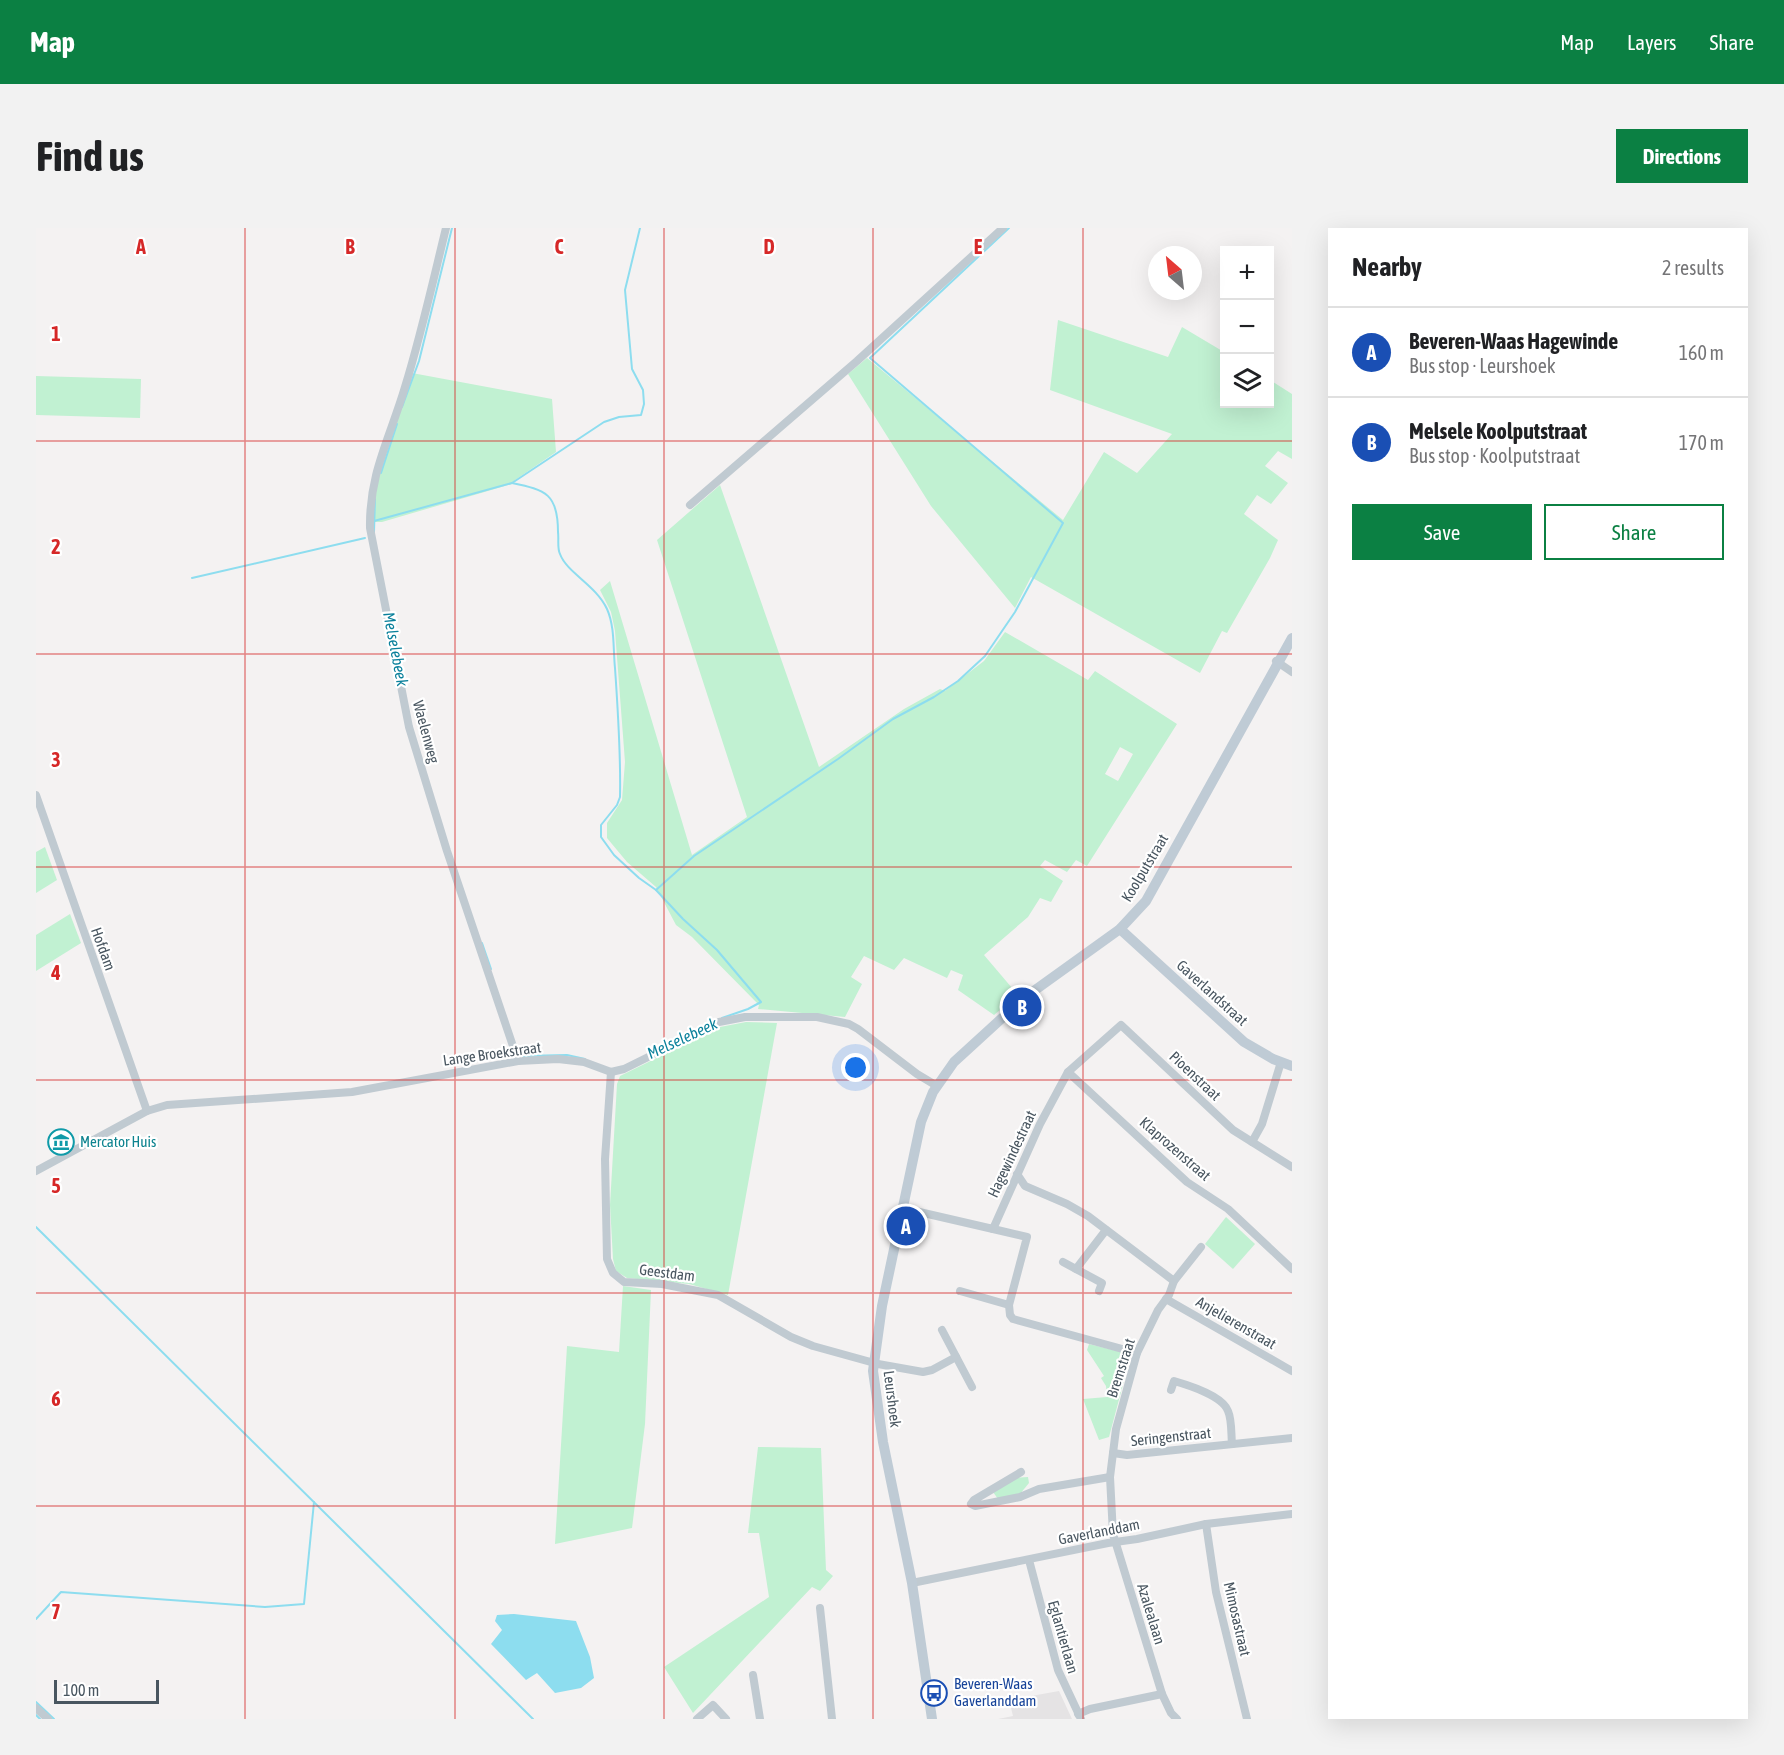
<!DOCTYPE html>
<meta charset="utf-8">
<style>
body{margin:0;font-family:"Asap Condensed",sans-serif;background:#f2f2f2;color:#202124}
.controls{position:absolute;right:18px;top:18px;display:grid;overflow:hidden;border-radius:0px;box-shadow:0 6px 24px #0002}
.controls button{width:54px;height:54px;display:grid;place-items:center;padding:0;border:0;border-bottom:2px solid #e0e0e0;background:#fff;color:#202124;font:30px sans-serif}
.compass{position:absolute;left:1112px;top:18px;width:54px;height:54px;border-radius:50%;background:#fff;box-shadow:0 6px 24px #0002;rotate:332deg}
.scale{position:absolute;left:18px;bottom:15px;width:105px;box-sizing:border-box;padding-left:6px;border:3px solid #495660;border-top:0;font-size:16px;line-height:21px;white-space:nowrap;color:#495660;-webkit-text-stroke:4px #fff;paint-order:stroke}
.you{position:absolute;left:820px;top:840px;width:21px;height:21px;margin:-15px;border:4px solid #fff;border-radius:50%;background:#1a73e8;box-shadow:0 0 0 9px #1a73e833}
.badge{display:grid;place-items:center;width:39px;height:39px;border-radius:50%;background:#0b8043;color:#fff;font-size:20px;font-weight:700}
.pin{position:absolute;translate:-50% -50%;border:3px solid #fff;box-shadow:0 2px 6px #0006}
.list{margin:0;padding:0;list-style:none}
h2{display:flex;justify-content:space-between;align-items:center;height:78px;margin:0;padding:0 24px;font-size:26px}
h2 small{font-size:20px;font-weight:400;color:#757577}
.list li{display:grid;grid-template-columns:39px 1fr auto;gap:18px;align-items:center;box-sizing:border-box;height:90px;padding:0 24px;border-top:2px solid #e0e0e0}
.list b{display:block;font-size:22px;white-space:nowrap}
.list p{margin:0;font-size:20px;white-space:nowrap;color:#757577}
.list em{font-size:20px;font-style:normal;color:#757577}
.actions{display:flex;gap:12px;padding:18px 24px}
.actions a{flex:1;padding:14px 0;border:2px solid #0b8043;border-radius:0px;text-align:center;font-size:21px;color:#0b8043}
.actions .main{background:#0b8043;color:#fff}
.icon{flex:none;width:33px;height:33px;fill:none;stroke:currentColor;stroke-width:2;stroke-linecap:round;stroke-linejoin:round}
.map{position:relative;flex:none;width:1256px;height:1491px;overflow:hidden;border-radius:0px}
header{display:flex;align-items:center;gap:36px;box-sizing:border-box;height:84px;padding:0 30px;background:#0b8043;color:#fff}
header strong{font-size:28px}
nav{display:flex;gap:33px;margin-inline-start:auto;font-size:21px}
.intro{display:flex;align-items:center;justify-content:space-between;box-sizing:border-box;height:144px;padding:0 36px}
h1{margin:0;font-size:42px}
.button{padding:15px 27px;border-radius:0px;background:#0b8043;color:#fff;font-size:21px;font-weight:700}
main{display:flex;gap:36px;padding:0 36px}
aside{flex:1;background:#fff;border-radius:0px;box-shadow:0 6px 24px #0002}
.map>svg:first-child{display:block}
</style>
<header>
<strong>Map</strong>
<nav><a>Map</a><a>Layers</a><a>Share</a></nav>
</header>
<div class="intro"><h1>Find us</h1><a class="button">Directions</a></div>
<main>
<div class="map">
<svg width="1256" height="1491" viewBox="0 0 1256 1491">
<rect width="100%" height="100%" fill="#f4f2f2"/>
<path fill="#e5e3e4" d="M1023,1463L1036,1491H962L977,1488L973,1472Z"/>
<g fill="#c1f1d2" fill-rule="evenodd">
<path d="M1022,92L1132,129L1146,99L1188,124V176H1234V152L1256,166V231L1242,223L1229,238L1252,255L1235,276L1221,267L1208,286L1242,312L1234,330L1191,405L1186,403L1164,445L995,349L979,380L895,278L812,146L831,130L1027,292L1068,224L1101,245L1136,206L1014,162Z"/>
<path d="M376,145L516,171L520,224L479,252L476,256L346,294H336L342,245Z"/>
<path d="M0,148L105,151L104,190L0,187Z"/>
<path d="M684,257L783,539L868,481L904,461L909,463L948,433L969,404L1052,452L1059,443L1141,496L1051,638L1040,632L1031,644L1009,632L1004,638L1027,653L1015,674L1004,670L992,689L948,727L982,767L958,787L922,762L927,747L915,742L911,750L868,730L858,742L828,728L815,749L826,756L809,789L722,781L723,777L656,709L640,697L620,659L591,634L571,610V595L586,572L589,534L579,403L575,384L564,362L574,353L656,627L711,589L621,312ZM1084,519L1097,526L1082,553L1069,546Z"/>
<path d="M9,619L21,652L0,665V624Z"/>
<path d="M34,686L45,715L0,743V707Z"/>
<path d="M710,794L741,795L692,1067L653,1056L591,1050L580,1043L577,1031L574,977L581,856L584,848L684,799Z"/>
<path d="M1190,989L1219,1016L1197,1041L1169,1016Z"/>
<path d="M587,1058L615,1062L609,1196L596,1300L519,1316L531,1118L583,1124Z"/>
<path d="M1053,1116L1089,1125L1093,1134L1073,1209L1063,1212L1047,1171L1071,1169L1070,1158L1065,1150L1068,1148L1051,1122Z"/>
<path d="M722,1219L785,1220L790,1342L797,1348L784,1363L776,1359L657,1485L628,1439L733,1369L723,1305H712Z"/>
<path d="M992,1249L993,1255L984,1266L962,1271L957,1264L977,1250Z"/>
</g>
<path fill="#8dddef" d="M478,1386L540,1393L554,1429L558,1450L545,1460L519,1465L501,1445L490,1452L455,1416L466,1402L459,1393L461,1387Z"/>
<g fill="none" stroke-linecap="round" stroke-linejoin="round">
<g stroke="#8dddef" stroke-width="2">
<path d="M366,179L383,133L416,0"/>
<path d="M345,245L361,196"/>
<path d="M476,255C510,262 522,266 522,304C523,311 521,320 524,326C531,345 560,357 571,381C579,399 577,421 579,440C582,483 585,526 584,569L581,577L565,597V609L578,627L603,650L620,662L647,691L681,722L725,774L712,781L686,790"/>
<path d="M338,293L476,255L568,194L583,189L605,187L608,176L607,162L596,141L589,62L604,0"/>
<path d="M338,304L339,271"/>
<path d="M156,350L329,310"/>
<path d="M620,662L658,628L802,531L857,491L898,469L922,453L949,428L979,384L1027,295L834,130L973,0"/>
<path d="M446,715L455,741"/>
<path d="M481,820L484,826L487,828L531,827L549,831"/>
<path d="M0,999L497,1491"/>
<path d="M0,1391L25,1364L229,1379L268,1376L278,1274"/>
<path d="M0,1474L18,1491"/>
<path d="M0,1487L4,1491"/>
</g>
<g stroke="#c0cad1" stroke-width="8">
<path d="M410,0C397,53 385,107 369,159C354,210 333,245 334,300L373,499L411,623L482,833"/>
<path d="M654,277L821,133L967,0"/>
<path d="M1240,433L1256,444"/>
<path d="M0,567L111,883"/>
<path d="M575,844L569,931L571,1031L577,1045L588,1054L626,1056L682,1067L755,1109L777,1118L842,1136L887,1144L896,1142L920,1129"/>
<path d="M1032,844L1151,954L1192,981L1256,1041"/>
<path d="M1216,914L1226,896L1245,834"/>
<path d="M0,943L111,883L131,877L316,864L482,833L522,831L548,834L575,844L588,841L683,794L709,789H781L813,796L822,801L881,846L901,858"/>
<path d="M981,946L989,958L1031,976L1052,988L1138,1053"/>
<path d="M866,980L957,1001L1004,896L1032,844L1085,797L1197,902L1256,939"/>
<path d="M957,1001L991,1009L973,1077L974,1087L977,1091L1101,1125"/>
<path d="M1027,1034L1040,1041L1070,1002"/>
<path d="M1040,1041L1066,1055L1063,1063"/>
<path d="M924,1063L973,1077"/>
<path d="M1130,1071L1256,1143"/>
<path d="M906,1102L936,1159"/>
<path d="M1135,1162L1138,1153C1152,1157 1187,1168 1192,1183C1196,1192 1195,1205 1196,1216"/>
<path d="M1077,1225L1091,1227L1256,1210"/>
<path d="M985,1244L938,1272L935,1276L939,1278L984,1269L1003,1261L1074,1249"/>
<path d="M1170,1296L1180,1364L1211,1491"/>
<path d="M993,1332L1022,1442L1045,1491"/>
<path d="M876,1355L1072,1315L1101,1311L1170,1296L1256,1286"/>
<path d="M784,1380L796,1491"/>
<path d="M717,1447L724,1491"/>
<path d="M0,1480L12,1491"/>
<path d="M1042,1486L1054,1481L1126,1466"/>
<path d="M661,1491L677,1477L690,1491"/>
<path d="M1141,1491L1135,1485L1126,1466L1077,1306L1074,1249L1080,1201L1101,1125L1122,1082L1133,1067L1138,1053L1165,1019"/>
</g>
<g stroke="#bfcbd5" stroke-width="10">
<path d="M1084,701L1208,814L1237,831L1256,838"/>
<path d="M896,1491L876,1355L847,1214L837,1143L846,1078L885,894L897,864L918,834L988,770L1084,701L1110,673L1256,410"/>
</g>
</g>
<path fill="none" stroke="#d62828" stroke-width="1.5" stroke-opacity="0.55" d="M209,0V1491M419,0V1491M628,0V1491M837,0V1491M1047,0V1491M0,213H1256M0,426H1256M0,639H1256M0,852H1256M0,1065H1256M0,1278H1256"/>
<defs>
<g id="museum-ring" transform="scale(1.35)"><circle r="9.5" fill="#fff" stroke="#0f9aa8" stroke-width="1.5"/><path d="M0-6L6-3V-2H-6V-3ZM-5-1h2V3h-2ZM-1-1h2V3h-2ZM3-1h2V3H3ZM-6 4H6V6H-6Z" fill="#0f9aa8"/></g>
<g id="bus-ring" transform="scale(1.35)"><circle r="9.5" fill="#fff" stroke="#1a4fb4" stroke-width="1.5"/><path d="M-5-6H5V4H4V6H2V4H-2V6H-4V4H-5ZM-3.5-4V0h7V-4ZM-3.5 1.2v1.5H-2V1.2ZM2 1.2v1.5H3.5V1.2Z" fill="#1a4fb4"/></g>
</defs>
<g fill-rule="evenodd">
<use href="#museum-ring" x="25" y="914"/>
<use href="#bus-ring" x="898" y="1465"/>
</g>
<g text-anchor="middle" stroke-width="4.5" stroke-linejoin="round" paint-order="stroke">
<g font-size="15" fill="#495660" stroke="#fff">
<text transform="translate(390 504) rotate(75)" y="5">Waelenweg</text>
<text transform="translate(1109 640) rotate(-59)" y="5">Koolputstraat</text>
<text transform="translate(67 721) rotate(70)" y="5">Hofdam</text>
<text transform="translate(1176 765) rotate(42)" y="5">Gaverlandstraat</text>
<text transform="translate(456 826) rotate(-8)" y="5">Lange Broekstraat</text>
<text transform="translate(1159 848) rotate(43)" y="5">Pioenstraat</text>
<text transform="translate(1139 921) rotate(41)" y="5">Klaprozenstraat</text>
<text transform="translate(976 926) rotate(-65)" y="5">Hagewindestraat</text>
<text transform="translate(631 1045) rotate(7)" y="5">Geestdam</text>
<text transform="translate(1200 1095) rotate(30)" y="5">Anjelierenstraat</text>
<text transform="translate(1085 1140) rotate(-72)" y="5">Bremstraat</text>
<text transform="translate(856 1171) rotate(83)" y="5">Leurshoek</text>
<text transform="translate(1135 1209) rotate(-6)" y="5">Seringenstraat</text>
<text transform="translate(1063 1304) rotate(-11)" y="5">Gaverlanddam</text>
<text transform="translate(1115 1386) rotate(73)" y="5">Azalealaan</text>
<text transform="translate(1201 1391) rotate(77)" y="5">Mimosastraat</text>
<text transform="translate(1027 1409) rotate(74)" y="5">Eglantierlaan</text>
</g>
<g font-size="15" fill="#0d838f" stroke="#fff" text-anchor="start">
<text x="44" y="919">Mercator Huis</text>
</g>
<g font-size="15" fill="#164399" stroke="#fff" text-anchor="start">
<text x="918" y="1461">Beveren-Waas<tspan x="918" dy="17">Gaverlanddam</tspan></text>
</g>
<g font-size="16" font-style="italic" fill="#0a809b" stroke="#fff">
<text transform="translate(360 421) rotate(79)" y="6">Melselebeek</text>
<text transform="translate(646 810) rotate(-25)" y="6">Melselebeek</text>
</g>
</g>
<g font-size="20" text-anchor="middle" font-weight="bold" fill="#d62828" stroke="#fff" stroke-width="4.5" stroke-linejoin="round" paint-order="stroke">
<text x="105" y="26">A</text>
<text x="314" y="26">B</text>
<text x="523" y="26">C</text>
<text x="733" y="26">D</text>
<text x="942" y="26">E</text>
<text x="20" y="113">1</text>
<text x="20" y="326">2</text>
<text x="20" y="539">3</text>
<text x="20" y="752">4</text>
<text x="20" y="965">5</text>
<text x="20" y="1178">6</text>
<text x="20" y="1391">7</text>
</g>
</svg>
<div class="controls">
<button>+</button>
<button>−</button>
<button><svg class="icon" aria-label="layers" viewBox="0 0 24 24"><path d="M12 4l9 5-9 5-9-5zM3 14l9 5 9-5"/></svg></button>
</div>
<svg class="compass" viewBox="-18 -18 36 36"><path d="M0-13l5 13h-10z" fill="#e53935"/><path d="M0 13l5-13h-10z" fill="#757577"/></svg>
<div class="scale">100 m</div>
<div class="you"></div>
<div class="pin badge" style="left:870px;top:998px;background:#1a4fb4">A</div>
<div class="pin badge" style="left:986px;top:779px;background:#1a4fb4">B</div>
</div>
<aside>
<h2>Nearby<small>2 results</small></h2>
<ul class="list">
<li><span class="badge" style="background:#1a4fb4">A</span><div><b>Beveren-Waas Hagewinde</b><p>Bus stop · Leurshoek</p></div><em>160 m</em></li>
<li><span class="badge" style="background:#1a4fb4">B</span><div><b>Melsele Koolputstraat</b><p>Bus stop · Koolputstraat</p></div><em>170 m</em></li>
</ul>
<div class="actions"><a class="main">Save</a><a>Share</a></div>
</aside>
</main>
